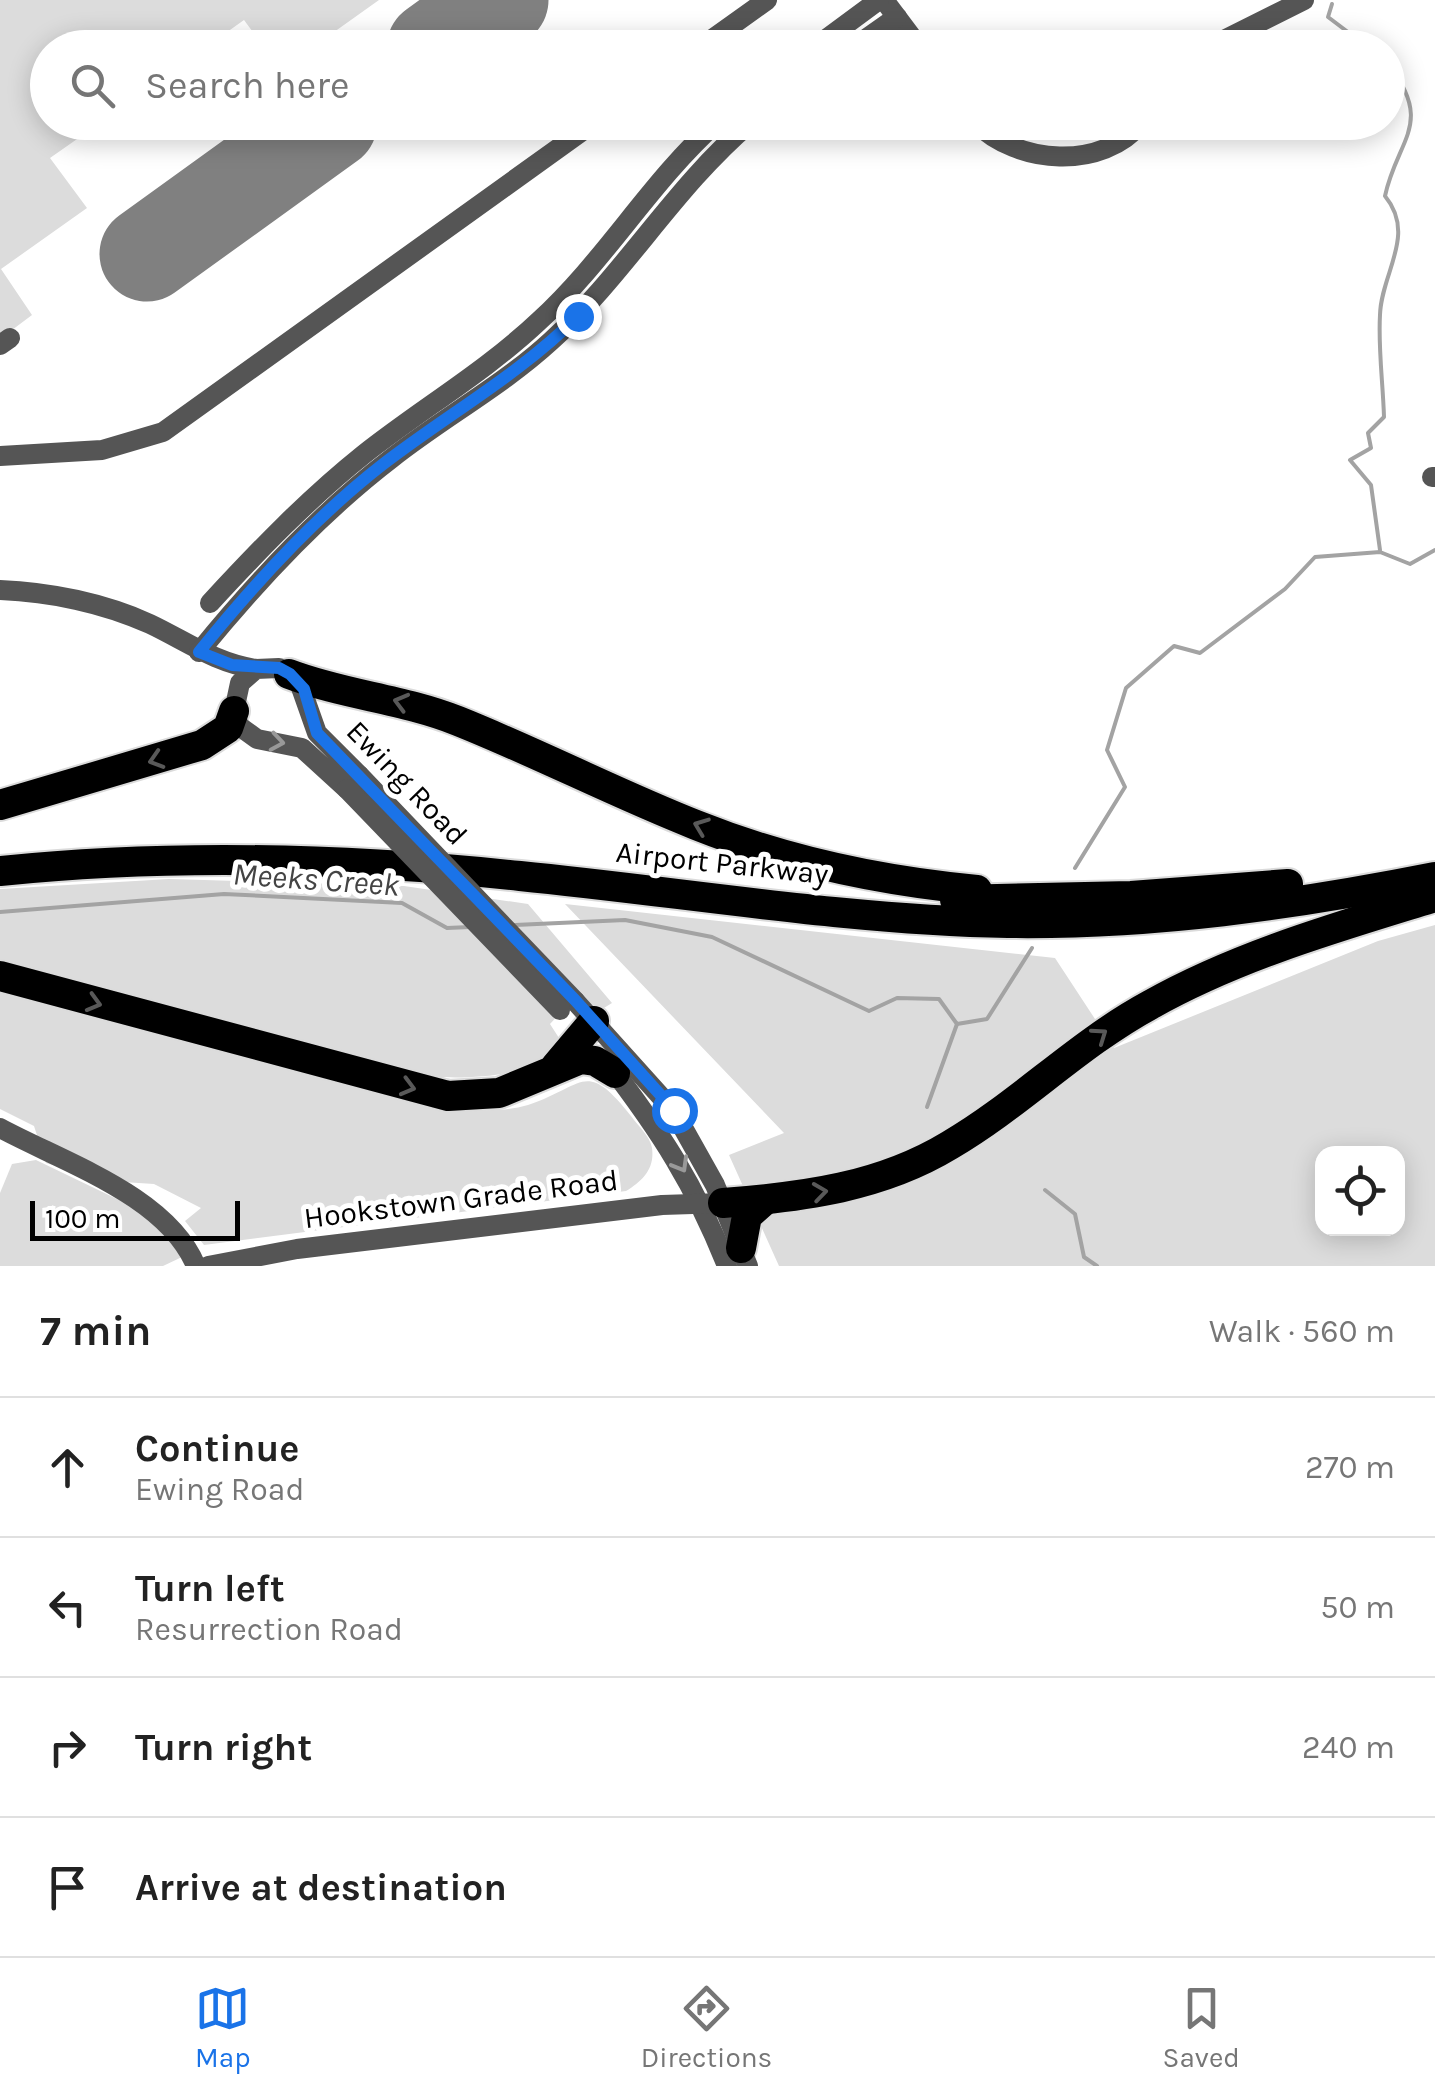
<!DOCTYPE html>
<meta charset="utf-8">
<style>
body{margin:0;font-family:Karla,sans-serif;background:#f6f6f6;color:#222}
.controls{position:absolute;right:30px;bottom:30px;display:grid;overflow:hidden;border-radius:20px;box-shadow:0 5px 25px #0003}
.controls button{width:90px;height:90px;display:grid;place-items:center;padding:0;border:0;border-bottom:2px solid #e0e0e0;background:#fff;color:#222;font:50px sans-serif}
.scale{position:absolute;left:30px;bottom:25px;width:210px;box-sizing:border-box;padding-left:10px;border:5px solid #000;border-top:0;font-size:28px;line-height:35px;white-space:nowrap;color:#000;-webkit-text-stroke:8px #fff;paint-order:stroke}
.stop{position:absolute;width:30px;height:30px;margin:-22px;border:8px solid #1a73e8;border-radius:50%;background:#fff}
.stop.end{background:#1a73e8;border-color:#fff;box-shadow:0 2px 10px #0008}
.list{margin:0;padding:0;list-style:none}
h2{display:flex;justify-content:space-between;align-items:center;height:130px;margin:0;padding:0 40px;font-size:42px}
h2 small{font-size:32px;font-weight:400;color:#767676}
.list li{display:grid;grid-template-columns:65px 1fr auto;gap:30px;align-items:center;box-sizing:border-box;height:140px;padding:0 40px;border-top:2px solid #e0e0e0}
.list b{display:block;font-size:38px;white-space:nowrap}
.list p{margin:0;font-size:32px;white-space:nowrap;color:#767676}
.list em{font-size:32px;font-style:normal;color:#767676}
.icon{flex:none;width:55px;height:55px;fill:none;stroke:currentColor;stroke-width:2;stroke-linecap:round;stroke-linejoin:round}
.map{position:relative;flex:none;width:1435px;height:1266px;overflow:hidden}
.search{position:absolute;background:#fff;box-shadow:0 5px 25px #0003;left:30px;right:30px;top:30px;height:110px;display:flex;align-items:center;gap:25px;box-sizing:border-box;padding:0 35px;border-radius:55px;color:#767676;font-size:38px}
.sheet{height:690px;background:#fff}
nav{display:flex;justify-content:space-around;align-items:center;box-sizing:border-box;height:140px;border-top:2px solid #e0e0e0;background:#fff;font-size:28px;color:#767676}
nav a{display:grid;justify-items:center;gap:5px}
nav .on{color:#1a73e8}
.map>svg:first-child{display:block}
</style>
<div class="map">
<svg width="1435" height="1266" viewBox="0 0 1435 1266">
<rect width="100%" height="100%" fill="#fff"/>
<g fill="#dcdcdc" fill-rule="evenodd">
<path d="M0,0H379L313,47H264L244,20L206,47L48,48V122L100,123L50,158L87,208L1,269L32,315L0,339Z"/>
<path d="M169,879L404,886L528,904L612,1003L599,1011L577,995L550,1024L559,1038C546,1081 458,1079 422,1076L0,963V889Z"/>
<path d="M565,904L1055,958L1114,1048L1378,941L1435,925V1266H779L729,1155L784,1133ZM1322,1154H1398V1228H1322Z"/>
<path d="M0,987L444,1108C472,1110 501,1113 528,1105C585,1086 585,1058 631,1116C638,1126 650,1136 652,1148C655,1169 642,1181 626,1191L204,1245L185,1221L201,1208L154,1184L108,1181L46,1163L34,1126L0,1109Z"/>
<path d="M36,1160L146,1213L182,1257L163,1266H0V1193L12,1164Z"/>
</g>
<g fill="none" stroke-linecap="round" stroke-linejoin="round">
<g stroke="#a3a3a3" stroke-width="4">
<path d="M1332,4L1328,17L1369,48"/>
<path d="M1380,550L1371,485L1350,460L1371,448L1368,433L1384,417C1383,383 1378,348 1380,315C1381,273 1417,235 1385,196C1397,139 1435,124 1388,64"/>
<path d="M1075,868L1125,787L1107,750L1126,688L1174,646L1200,653L1285,589L1315,557L1380,552L1410,564L1435,550"/>
<path d="M0,912L224,894L402,903L447,928L470,927"/>
<path d="M515,925L625,920L712,937L869,1011L897,998L939,999L957,1024L987,1019L1032,948"/>
<path d="M927,1107L957,1024"/>
<path d="M1045,1190L1075,1214L1084,1257L1097,1266"/>
</g>
<g stroke="#808080" stroke-width="95">
<path d="M434,48L501,0"/>
<path d="M147,254L330,122"/>
</g>
<g stroke="#dbdbdb" stroke-width="34">
<g id="highway">
<path d="M289,674C344,695 403,699 458,721C538,753 615,793 696,825C786,861 881,881 977,890"/>
<path d="M0,805L202,745L228,728L234,711"/>
<path d="M0,871C174,853 346,858 520,876C682,892 845,920 1008,923C1152,925 1294,905 1435,877"/>
<path d="M955,900L1131,896L1288,884"/>
<path d="M0,976L448,1096L499,1093L581,1059L595,1061L615,1073"/>
<path d="M556,1066L594,1021"/>
<path d="M723,1203C803,1197 881,1187 950,1145C1020,1104 1078,1044 1150,1005C1239,955 1338,927 1435,897"/>
<path d="M741,1248L747,1216L765,1200"/>
</g>
</g>
<g stroke="#555" stroke-width="20">
<path d="M884,0L920,48"/>
<path d="M700,48L767,0"/>
<path d="M814,48L879,0"/>
<path d="M853,48L897,17"/>
<path d="M1208,48L1304,0"/>
<path d="M975,122C1017,165 1103,171 1142,122"/>
<path d="M0,345L10,338"/>
<path d="M0,456L102,450L163,432L595,122"/>
<path d="M1432,477H1435"/>
<path d="M0,590C50,592 104,603 150,624C186,641 215,663 256,669"/>
<path d="M210,603C258,551 308,499 363,455C421,409 485,372 539,321C605,261 650,182 717,122"/>
<path d="M199,652C256,582 320,513 392,458C444,417 502,386 551,341C625,274 674,187 751,122"/>
<path d="M347,789L302,748L257,739L239,726L234,711L240,683L256,669L279,668L299,682L317,733L359,775"/>
<path d="M575,1001L673,1110L715,1185L748,1266"/>
<path d="M607,1062C660,1131 695,1185 727,1266"/>
<path d="M0,1128C65,1163 167,1196 196,1266"/>
<path d="M208,1266L297,1249L662,1205L723,1203"/>
</g>
<use href="#highway" stroke="#000" stroke-width="30"/>
<g stroke="#555" stroke-width="20">
<path d="M359,775L575,1001"/>
<path d="M347,789L560,1010"/>
</g>
</g>
<defs><path id="oneway-chevron" d="M-2-3.5L2.5 0L-2 3.5" fill="none" stroke-width="1.6" stroke-linecap="round" stroke-linejoin="round" transform="scale(2.5)"/></defs>
<g stroke="#595959">
<use href="#oneway-chevron" transform="translate(401 702) rotate(-165)"/>
<use href="#oneway-chevron" transform="translate(156 760) rotate(163)"/>
<use href="#oneway-chevron" transform="translate(701 826) rotate(-159)"/>
<use href="#oneway-chevron" transform="translate(94 1003) rotate(16)"/>
<use href="#oneway-chevron" transform="translate(1100 1035) rotate(-35)"/>
<use href="#oneway-chevron" transform="translate(408 1087) rotate(15)"/>
<use href="#oneway-chevron" transform="translate(820 1192) rotate(-8)"/>
</g>
<g stroke="#999">
<use href="#oneway-chevron" transform="translate(277 742) rotate(9)"/>
<use href="#oneway-chevron" transform="translate(681 1165) rotate(60)"/>
</g>
<g fill="none" stroke-linecap="round" stroke-linejoin="round">
<path stroke="#1a73e8" stroke-width="12" d="M578,316C519,375 448,414 382,465C314,518 253,585 199,652L232,665L279,668L290,674L304,689L317,733L575,1000L674,1110"/>
</g>
<g text-anchor="middle" stroke-width="10" stroke-linejoin="round" paint-order="stroke">
<g font-size="30" fill="#000" stroke="#fff">
<text transform="translate(407 783) rotate(46)" y="10">Ewing Road</text>
<text transform="translate(722 863) rotate(6)" y="10">Airport Parkway</text>
<text transform="translate(461 1199) rotate(-7)" y="10">Hookstown Grade Road</text>
</g>
<g font-size="32" font-style="italic" fill="#444" stroke="#fff">
<text transform="translate(316 879) rotate(4)" y="11">Meeks Creek</text>
</g>
</g>
</svg>
<div class="controls">
<button><svg class="icon" aria-label="locate" viewBox="0 0 24 24"><circle cx="12" cy="12" r="6"/><path d="M12 2v4M12 18v4M2 12h4M18 12h4"/></svg></button>
</div>
<div class="scale">100 m</div>
<div class="stop" style="left:674px;top:1110px"></div>
<div class="stop end" style="left:578px;top:316px"></div>
<div class="search"><svg class="icon" aria-label="search" viewBox="0 0 24 24"><circle cx="10" cy="10" r="6"/><path d="M15 15l6 6"/></svg>Search here</div>
</div>
<section class="sheet">
<h2>7 min<small>Walk · 560 m</small></h2>
<ul class="list">
<li><svg class="icon" aria-label="ahead" viewBox="0 0 24 24"><path d="M12 20V5M6 11l6-6 6 6"/></svg><div><b>Continue</b><p>Ewing Road</p></div><em>270 m</em></li>
<li><svg class="icon" aria-label="left" viewBox="0 0 24 24"><path d="M17 20v-9H6M10 6l-5 5 5 5"/></svg><div><b>Turn left</b><p>Resurrection Road</p></div><em>50 m</em></li>
<li><svg class="icon" aria-label="right" viewBox="0 0 24 24"><path d="M7 20v-9h11M14 6l5 5-5 5"/></svg><div><b>Turn right</b></div><em>240 m</em></li>
<li><svg class="icon" aria-label="arrive" viewBox="0 0 24 24"><path d="M6 21V4h12l-3 4 3 4H6"/></svg><div><b>Arrive at destination</b></div></li>
</ul>
</section>
<nav>
<a class="on"><svg class="icon" aria-label="map" viewBox="0 0 24 24"><path d="M3 6l6-2 6 2 6-2v14l-6 2-6-2-6 2zM9 4v14M15 6v14"/></svg>Map</a>
<a><svg class="icon" aria-label="directions" viewBox="0 0 24 24"><path d="M12 3l9 9-9 9-9-9zM9 14v-3h6M13 9l2 2-2 2"/></svg>Directions</a>
<a><svg class="icon" aria-label="saved" viewBox="0 0 24 24"><path d="M7 4h10v16l-5-4-5 4z"/></svg>Saved</a>
</nav>
